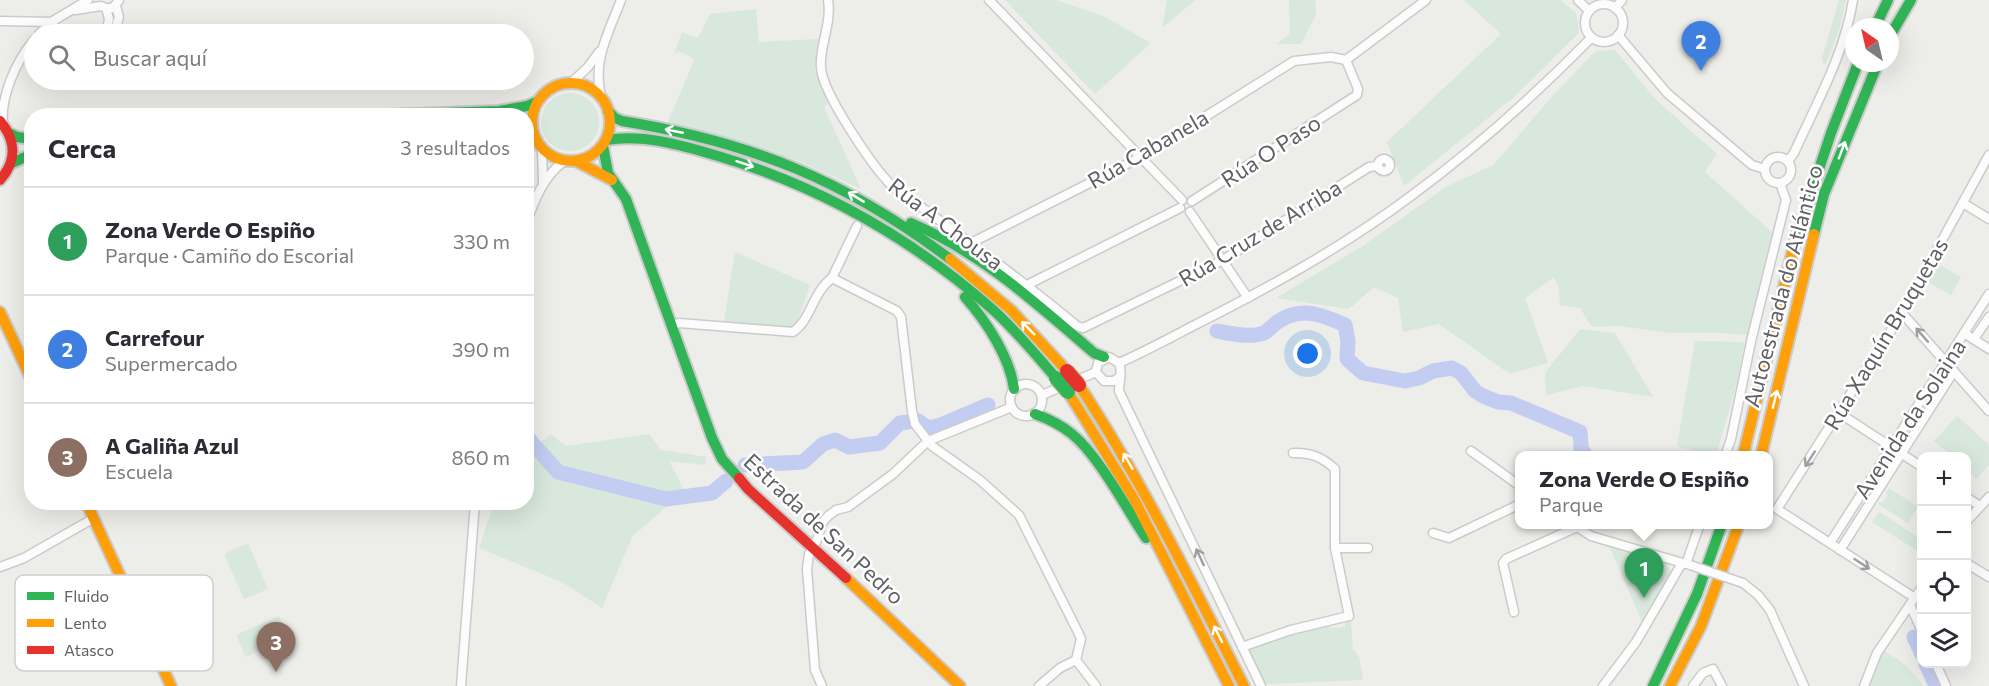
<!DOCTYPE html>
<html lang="es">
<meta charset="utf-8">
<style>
body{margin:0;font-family:Commissioner,sans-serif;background:#f2f2f3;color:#2b2b33}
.controls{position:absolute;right:18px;bottom:18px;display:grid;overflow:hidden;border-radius:12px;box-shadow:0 6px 24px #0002}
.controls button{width:54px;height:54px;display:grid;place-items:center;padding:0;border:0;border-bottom:2px solid #e1e1e2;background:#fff;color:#2b2b33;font:30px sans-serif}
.compass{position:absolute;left:1845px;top:18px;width:54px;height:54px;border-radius:50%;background:#fff;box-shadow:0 6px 24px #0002;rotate:326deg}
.you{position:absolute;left:1308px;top:354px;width:21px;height:21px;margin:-15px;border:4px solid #fff;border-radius:50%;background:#1a73e8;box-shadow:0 0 0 9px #1a73e833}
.badge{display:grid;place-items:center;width:39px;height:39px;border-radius:50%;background:#111827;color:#fff;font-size:20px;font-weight:700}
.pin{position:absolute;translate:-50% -50px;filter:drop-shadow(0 2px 3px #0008)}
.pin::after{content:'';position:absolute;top:32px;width:21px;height:18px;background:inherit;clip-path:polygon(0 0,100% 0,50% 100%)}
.popup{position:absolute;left:1515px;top:451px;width:258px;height:78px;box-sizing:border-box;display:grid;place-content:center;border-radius:12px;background:#fff;filter:drop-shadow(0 2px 4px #0005);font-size:20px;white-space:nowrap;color:#7c7c81}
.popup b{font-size:22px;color:#2b2b33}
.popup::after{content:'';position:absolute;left:50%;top:100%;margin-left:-12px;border:12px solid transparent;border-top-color:#fff}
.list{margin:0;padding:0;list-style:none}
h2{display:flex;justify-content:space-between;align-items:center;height:78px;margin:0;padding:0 24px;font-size:26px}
h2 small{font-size:20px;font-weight:400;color:#7c7c81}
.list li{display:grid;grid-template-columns:39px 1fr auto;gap:18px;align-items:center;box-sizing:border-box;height:108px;padding:0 24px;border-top:2px solid #e1e1e2}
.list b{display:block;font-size:22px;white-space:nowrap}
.list p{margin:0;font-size:20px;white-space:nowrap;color:#7c7c81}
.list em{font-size:20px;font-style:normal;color:#7c7c81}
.icon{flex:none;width:33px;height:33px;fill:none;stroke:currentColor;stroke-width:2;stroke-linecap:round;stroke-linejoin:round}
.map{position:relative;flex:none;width:1989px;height:686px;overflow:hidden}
.search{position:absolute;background:#fff;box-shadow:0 6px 24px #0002;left:24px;top:24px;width:510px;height:66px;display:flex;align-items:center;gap:15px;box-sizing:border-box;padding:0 21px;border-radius:33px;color:#7c7c81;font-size:22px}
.panel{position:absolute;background:#fff;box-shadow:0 6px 24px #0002;left:24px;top:108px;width:510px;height:402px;border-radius:24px}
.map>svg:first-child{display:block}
</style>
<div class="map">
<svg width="1989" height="686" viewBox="0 0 1989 686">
<rect width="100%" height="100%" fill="#edede9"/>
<g fill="#d8e8dc">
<path d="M1005,0H1056L1103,16L1151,43L1095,94Z"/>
<path d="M1167,0H1195L1162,28Z"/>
<path d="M1289,0H1315L1316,15L1301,44H1277L1290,34Z"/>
<path d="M1464,0H1561L1576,13L1579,33L1514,97L1404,186L1387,142L1501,34Z"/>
<path d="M1839,0H1846L1840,26L1826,64L1823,63L1822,58Z"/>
<path d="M756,9L759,42L818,39L815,70L828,104L824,107L861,189L799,161L668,122L693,63V58L678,51L674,55L682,32L698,38L710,14Z"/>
<path d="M1615,50L1655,99L1717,154L1705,172L1774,234L1750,333L1748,335L1719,333H1672L1619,326L1595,327L1590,324L1580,308L1560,305L1559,289L1554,277L1525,298L1548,363L1510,374L1439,324L1403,332L1398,298L1374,287L1349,309L1276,298L1364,245L1446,187L1493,165L1556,92L1596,51Z"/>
<circle cx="570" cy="122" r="29"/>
<path d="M735,252L810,285L799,318L792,328L724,321Z"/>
<path d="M1938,264L1961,277L1951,295L1928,282Z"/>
<path d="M1580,329L1615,333L1653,397L1583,386L1546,395L1545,373Z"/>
<path d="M1695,341L1745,342L1735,390L1716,455H1708L1677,446Z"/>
<path d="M1957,416L1989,445V465L1976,479L1967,470L1966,456H1952L1934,441Z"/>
<path d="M551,434L566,446L649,434L661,450L706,457L705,465L669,461L688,498L673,501L632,537L602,608L562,582L479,548L494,503L526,502L527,453Z"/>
<path d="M1889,488L1918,507L1908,523L1878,504L1880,502L1882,503L1888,495L1886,493Z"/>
<path d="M1879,512L1921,539V553L1872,522Z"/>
<path d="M248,543L268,589L244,599L224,554Z"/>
<path d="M1609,545L1621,551L1667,564L1671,572L1643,624Z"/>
<path d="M279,616L289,638L246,657L236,635Z"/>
<path d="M1348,620L1351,622L1353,649L1359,657L1363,678L1361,680L1268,684L1264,683L1249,653L1250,649L1323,624L1332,628L1345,627V621Z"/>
<path d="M1884,651C1901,660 1912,670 1923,686H1868L1877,659Z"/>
</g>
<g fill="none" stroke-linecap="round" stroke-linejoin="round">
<g stroke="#c3cdf1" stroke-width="15">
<path d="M1217,331C1232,334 1250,338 1264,333C1269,330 1274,324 1279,321C1302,306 1323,315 1345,325L1348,341L1347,359L1363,373L1405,381L1419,378L1433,371L1452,368L1461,373L1475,391L1483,396L1498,402L1511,403L1580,432L1581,448L1586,456"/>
<path d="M918,421L928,428L941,425L988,405"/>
<path d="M526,436L558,472L666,499L712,493L726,481"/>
<path d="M745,465L803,462L823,444L835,440L849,447L880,443L900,423L908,422"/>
<path d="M1914,637L1922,654"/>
<path d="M1926,664L1936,686"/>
</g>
<g stroke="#cbcbcb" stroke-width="11">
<g id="street">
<path d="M828,0C832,24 819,46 821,68C823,94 873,167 892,186C955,231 1017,276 1077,326L1083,328L1223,260L1369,167L1378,166"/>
<path d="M989,0L1182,200"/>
<path d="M1578,0L1589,11"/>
<circle cx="1604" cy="23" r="19"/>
<path d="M106,8L109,19L106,34"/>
<path d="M1615,8L1622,0"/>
<path d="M76,10L101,6L106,8H113L119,0"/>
<path d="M0,21L53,22"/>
<path d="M39,34L53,21L88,0"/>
<path d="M114,34L119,17L116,6"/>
<path d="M1618,35L1667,93L1752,165L1765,169"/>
<path d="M1346,60L1426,0"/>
<path d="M94,80L102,84L107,80"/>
<path d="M571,83L588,67L599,52"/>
<path d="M602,100C591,63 608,34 621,0"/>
<path d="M3,125C0,97 16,61 34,40"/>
<path d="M542,150L543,182"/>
<circle cx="1778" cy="170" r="13"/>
<circle cx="1384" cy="165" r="6"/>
<path d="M1788,161L1794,153C1816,104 1845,53 1853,0"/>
<path d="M1963,203L1989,219"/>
<path d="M1190,212L1248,298"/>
<path d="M526,224C534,201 543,177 563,162"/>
<path d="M971,243L1141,157L1294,61L1331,57L1346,60L1358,89L1357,95L1192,201"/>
<path d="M832,278L857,226"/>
<path d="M1027,285L1180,208"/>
<path d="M1902,313L1989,411"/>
<path d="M671,326L679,323L793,332C811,320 812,293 832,278L897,311L901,317L912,411L915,424L932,446L980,480L1019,515L1078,632L1081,639L1076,660L1096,686"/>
<path d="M1964,333L1989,349"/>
<path d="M1974,339L1989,317"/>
<path d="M1119,363C1144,352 1168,339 1193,326C1268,288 1343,247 1411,196C1475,149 1535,95 1591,38"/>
<path d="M1119,377L1114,381H1104L1096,372L1098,363L1109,357L1119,363C1123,372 1119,381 1119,391L1261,686"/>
<circle cx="1026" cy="400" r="16"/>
<path d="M1042,395L1096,372"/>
<path d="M1839,413L1922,467"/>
<path d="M1471,451L1520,486"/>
<path d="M1725,456L1731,439L1752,337L1786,200L1780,183"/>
<path d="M1966,497L1980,506"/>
<path d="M1966,522L1989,497"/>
<path d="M1574,525L1591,536L1686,564"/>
<path d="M1433,533L1449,538L1520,504"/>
<path d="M1830,543L1989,294"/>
<path d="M1335,548H1368"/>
<path d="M1840,550L1954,371"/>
<path d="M1966,563L1989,577"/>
<path d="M1686,564L1700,524"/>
<path d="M0,567L24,558L94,518"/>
<path d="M1743,583L1758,595L1770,610L1804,686"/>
<path d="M1915,598L1777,509L1902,313L1989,155"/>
<path d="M1910,605L1922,631"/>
<path d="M1514,612L1503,563L1506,559L1577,527"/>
<path d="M1242,647L1291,630L1349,616L1335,548V469C1322,457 1310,452 1293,453"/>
<path d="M1936,664L1946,686"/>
<path d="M461,686L475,502"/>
<path d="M822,686L815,670L807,569L809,554L817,540L822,523L828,516L836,510L848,507L893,474L928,441L1012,407"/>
<path d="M1039,686L1060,668L1076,660"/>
<path d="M1603,686L1636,642L1682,563"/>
<path d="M1693,686L1703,673L1713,669L1722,686"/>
<path d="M1864,686L1877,653L1922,587"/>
</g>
</g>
<g stroke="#cbcbcb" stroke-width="14">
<g id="fast">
<path d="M1875,27L1888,0"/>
<path d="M1890,36L1911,0"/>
<path d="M608,111L615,118L622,121C751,142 845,180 950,259"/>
<path d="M359,116L499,111L527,106L536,102"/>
<path d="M9,133L17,137L32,139"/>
<path d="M606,140C644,134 681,145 718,156C819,186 911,238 991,308C1015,329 1035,354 1056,378"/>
<path d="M603,146L608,173L626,199L712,438L722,459L739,478"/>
<path d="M12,163L32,154"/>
<path d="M911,223C982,253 1036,303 1094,353L1104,357"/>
<path d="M1814,234L1824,194L1878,63"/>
<path d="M1794,245L1831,133L1858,63"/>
<path d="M965,297C986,321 1010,357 1014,389"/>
<path d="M1035,414C1049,419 1061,425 1072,434C1099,456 1126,508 1146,538"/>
<path d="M1653,686L1697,594L1722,524"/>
</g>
</g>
<g stroke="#cbcbcb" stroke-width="14">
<g id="slow">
<circle cx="571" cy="122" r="39"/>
<path d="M576,161L612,180"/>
<path d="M950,259L1011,310L1067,371"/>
<path d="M0,312L32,381"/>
<path d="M1079,385C1142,481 1192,584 1244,686"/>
<path d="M1068,392L1134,499L1229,686"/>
<path d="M1743,456L1794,245"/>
<path d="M1761,456L1814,234"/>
<path d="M86,502L171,686"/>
<path d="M846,578L960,686"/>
<path d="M1670,686L1701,626L1739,524"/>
</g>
</g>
<g stroke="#cbcbcb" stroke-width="14">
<g id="jam">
<path d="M0,121C16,140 17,161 0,180"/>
<path d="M739,478L748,489L846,578"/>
</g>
</g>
<use href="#street" stroke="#fcfcfc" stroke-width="8"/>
<use href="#fast" stroke="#30b455" stroke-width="10"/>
<use href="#slow" stroke="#ff9f0a" stroke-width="10"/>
<use href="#jam" stroke="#e5322d" stroke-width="10"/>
<g stroke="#cbcbcb" stroke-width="11" stroke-linecap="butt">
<path id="street-bridge" d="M1690,565L1743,583"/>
</g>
<g stroke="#bfc19a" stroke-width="16" stroke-linecap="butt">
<path id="fast-bridge" d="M1056,378L1068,392"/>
</g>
<g stroke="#bfc19a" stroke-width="16" stroke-linecap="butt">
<path id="jam-bridge" d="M1067,371L1079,385"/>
</g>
<use href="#street-bridge" stroke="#fcfcfc" stroke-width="8"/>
<use href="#fast-bridge" stroke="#30b455" stroke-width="14"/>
<use href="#jam-bridge" stroke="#e5322d" stroke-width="14"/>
</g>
<defs><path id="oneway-shaft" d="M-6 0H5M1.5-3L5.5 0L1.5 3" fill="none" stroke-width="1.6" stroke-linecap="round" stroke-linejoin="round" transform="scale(1.5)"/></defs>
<g stroke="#fff">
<use href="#oneway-shaft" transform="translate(674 131) rotate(-169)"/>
<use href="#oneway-shaft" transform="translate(1842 150) rotate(-69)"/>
<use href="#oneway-shaft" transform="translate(745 164) rotate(18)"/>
<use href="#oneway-shaft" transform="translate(856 197) rotate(-149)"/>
<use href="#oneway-shaft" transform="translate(1028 328) rotate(-135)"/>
<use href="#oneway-shaft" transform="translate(1775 399) rotate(-76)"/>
<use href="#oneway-shaft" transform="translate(1128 461) rotate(-120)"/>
<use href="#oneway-shaft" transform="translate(1218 634) rotate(-117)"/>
</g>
<g stroke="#9e9ea1">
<use href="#oneway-shaft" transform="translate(1922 335) rotate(-131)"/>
<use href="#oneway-shaft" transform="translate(1810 459) rotate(123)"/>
<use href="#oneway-shaft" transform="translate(1200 557) rotate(-115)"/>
<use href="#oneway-shaft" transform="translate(1862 564) rotate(33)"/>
</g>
<g text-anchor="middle" stroke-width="5" stroke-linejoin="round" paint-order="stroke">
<g font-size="22" fill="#5f5f65" stroke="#fff">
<text transform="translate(1148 149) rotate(-30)" y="8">Rúa Cabanela</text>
<text transform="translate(1271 151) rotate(-33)" y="8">Rúa O Paso</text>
<text transform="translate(946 224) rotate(37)" y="8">Rúa A Chousa</text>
<text transform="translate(1260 233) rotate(-31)" y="8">Rúa Cruz de Arriba</text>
<text transform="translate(1783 286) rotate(-75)" y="8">Autoestrada do Atlántico</text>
<text transform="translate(1886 334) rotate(-59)" y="8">Rúa Xaquín Bruquetas</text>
<text transform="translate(1910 419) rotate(-57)" y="8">Avenida da Solaina</text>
<text transform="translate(824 529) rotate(43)" y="8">Estrada de San Pedro</text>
</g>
</g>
<rect x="15" y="575" width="198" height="96" rx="9" fill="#fff" stroke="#cfcfd1" stroke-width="1.5"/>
<rect x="27" y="592" width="27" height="8" fill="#30b455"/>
<rect x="27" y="619" width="27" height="8" fill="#ff9f0a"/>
<rect x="27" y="646" width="27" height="8" fill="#e5322d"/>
<g font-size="16" fill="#5f5f65">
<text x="64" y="602">Fluido</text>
<text x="64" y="629">Lento</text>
<text x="64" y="656">Atasco</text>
</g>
</svg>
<div class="controls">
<button>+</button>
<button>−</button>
<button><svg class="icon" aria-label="locate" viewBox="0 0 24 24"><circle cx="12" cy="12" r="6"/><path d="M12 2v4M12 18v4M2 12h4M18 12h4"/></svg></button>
<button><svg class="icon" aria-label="layers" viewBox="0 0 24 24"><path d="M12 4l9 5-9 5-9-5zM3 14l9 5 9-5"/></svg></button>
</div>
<svg class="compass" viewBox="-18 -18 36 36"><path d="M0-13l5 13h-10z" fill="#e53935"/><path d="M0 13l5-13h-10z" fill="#7c7c81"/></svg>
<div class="you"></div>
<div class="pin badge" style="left:1644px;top:598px;background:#2e9e5b">1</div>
<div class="popup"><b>Zona Verde O Espiño</b>Parque</div>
<div class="pin badge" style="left:1701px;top:71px;background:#3f7fe0">2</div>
<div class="pin badge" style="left:276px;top:672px;background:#8d6e63">3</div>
<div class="search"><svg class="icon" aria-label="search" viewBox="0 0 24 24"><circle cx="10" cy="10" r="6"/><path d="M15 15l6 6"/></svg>Buscar aquí</div>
<section class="panel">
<h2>Cerca<small>3 resultados</small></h2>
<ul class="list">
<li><span class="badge" style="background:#2e9e5b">1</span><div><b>Zona Verde O Espiño</b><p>Parque · Camiño do Escorial</p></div><em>330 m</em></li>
<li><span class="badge" style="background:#3f7fe0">2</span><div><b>Carrefour</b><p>Supermercado</p></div><em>390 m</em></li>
<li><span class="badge" style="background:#8d6e63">3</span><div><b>A Galiña Azul</b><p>Escuela</p></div><em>860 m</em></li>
</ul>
</section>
</div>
